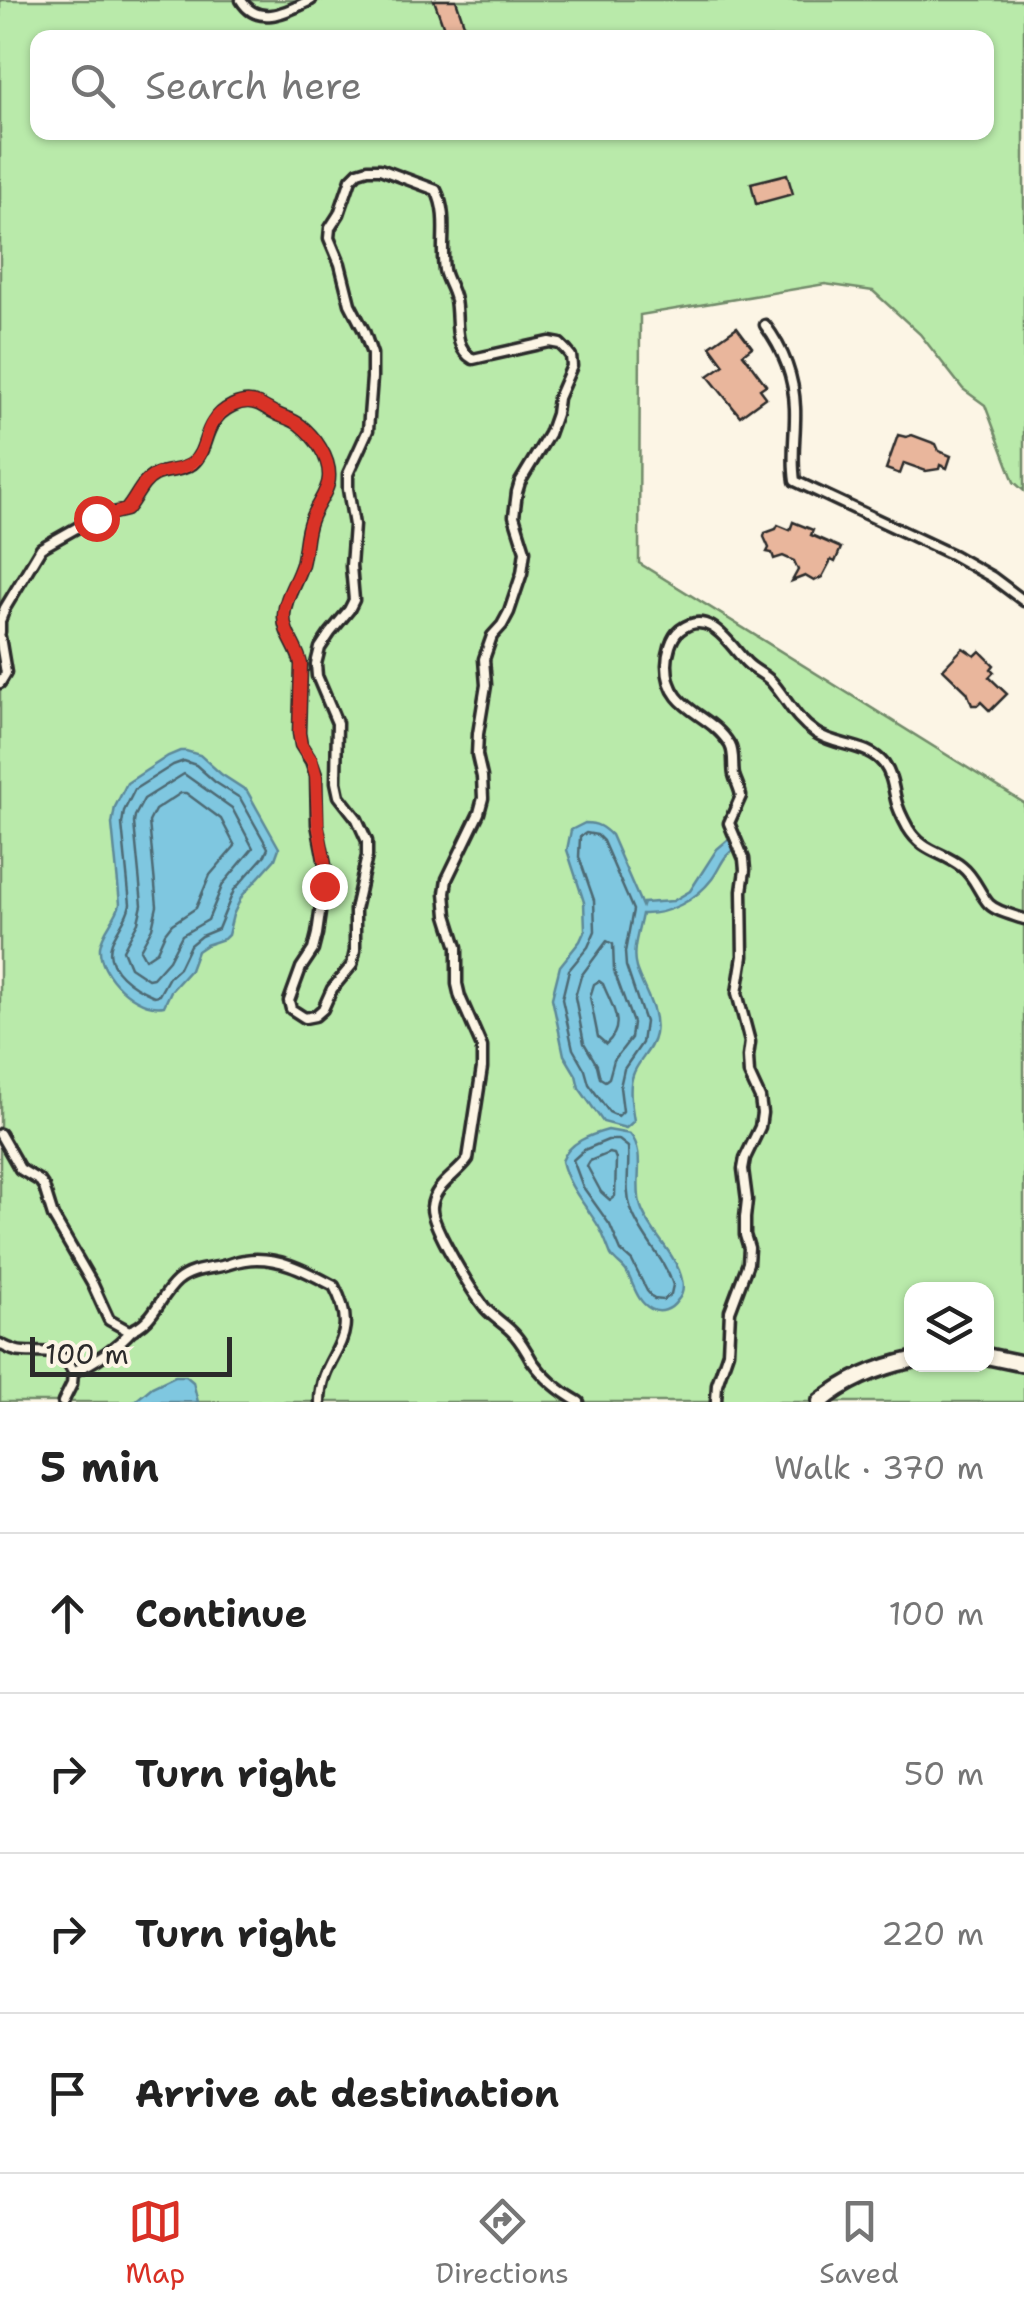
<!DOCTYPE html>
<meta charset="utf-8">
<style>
body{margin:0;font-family:"Shantell Sans",sans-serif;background:#f6f6f6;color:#222}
.controls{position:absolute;right:30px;bottom:30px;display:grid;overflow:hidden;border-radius:20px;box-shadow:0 2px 8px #0004}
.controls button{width:90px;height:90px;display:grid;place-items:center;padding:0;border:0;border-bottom:2px solid #e0e0e0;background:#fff;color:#222;font:50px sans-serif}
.scale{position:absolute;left:30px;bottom:25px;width:202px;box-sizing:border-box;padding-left:10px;border:5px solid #2b2b2b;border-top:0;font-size:28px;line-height:35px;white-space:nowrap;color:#2b2b2b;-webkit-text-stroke:8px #fcf5e5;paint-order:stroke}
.stop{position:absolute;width:30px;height:30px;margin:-22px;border:8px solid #d93025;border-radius:50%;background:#fff}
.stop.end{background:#d93025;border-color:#fff;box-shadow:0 2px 10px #0008}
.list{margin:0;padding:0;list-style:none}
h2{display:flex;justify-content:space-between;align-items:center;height:130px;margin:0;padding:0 40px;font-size:42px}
h2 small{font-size:32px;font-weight:400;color:#767676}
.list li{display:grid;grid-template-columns:65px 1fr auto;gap:30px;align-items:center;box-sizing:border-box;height:160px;padding:0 40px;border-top:2px solid #e0e0e0}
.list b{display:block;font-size:38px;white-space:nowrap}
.list em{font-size:32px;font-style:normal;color:#767676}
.icon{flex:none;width:55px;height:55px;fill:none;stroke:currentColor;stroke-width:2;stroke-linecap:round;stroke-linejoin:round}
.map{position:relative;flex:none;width:1024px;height:1402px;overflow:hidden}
.search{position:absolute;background:#fff;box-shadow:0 2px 8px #0004;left:30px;right:30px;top:30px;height:110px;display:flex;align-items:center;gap:25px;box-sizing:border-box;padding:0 35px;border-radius:20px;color:#767676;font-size:38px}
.sheet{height:770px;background:#fff}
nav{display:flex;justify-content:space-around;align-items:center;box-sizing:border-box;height:140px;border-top:2px solid #e0e0e0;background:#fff;font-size:28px;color:#767676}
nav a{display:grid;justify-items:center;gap:5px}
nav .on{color:#d93025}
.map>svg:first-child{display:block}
</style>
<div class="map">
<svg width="1024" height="1402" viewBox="0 0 1024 1402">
<rect width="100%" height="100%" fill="#fcf5e5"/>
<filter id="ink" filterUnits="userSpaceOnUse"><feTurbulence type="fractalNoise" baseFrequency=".01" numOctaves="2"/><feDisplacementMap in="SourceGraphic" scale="20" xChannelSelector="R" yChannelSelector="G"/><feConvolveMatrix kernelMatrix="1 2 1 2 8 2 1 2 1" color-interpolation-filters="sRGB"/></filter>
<g filter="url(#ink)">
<path fill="#b9eaaa" stroke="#728a6a" stroke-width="2.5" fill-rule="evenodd" d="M0,0H1024V491L1014,482L985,405L963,389L920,334L873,291L825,284L640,315L639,563L1024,803V1402H0ZM38,38H986V132H38ZM912,1290H986V1364H912Z"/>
<g fill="#7fc7e0" stroke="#5d8998" stroke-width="2.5">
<path d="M180,751H186L200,755L221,774L247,791L279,848L275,859L242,896L233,915L228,935L224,939L206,945L197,951L190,970L171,991L164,1006C137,1011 98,975 100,947C102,931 116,919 120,904L112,824L115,807L127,783L168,756Z"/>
<path d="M585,823C597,823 603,827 611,835L642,906L643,903L673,901L690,891L717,849L731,837L736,848C722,856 721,867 712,879C696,900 668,915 642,914C639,931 631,950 636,968C643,990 659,1010 655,1034C652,1051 638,1060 633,1075C628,1089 632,1107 634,1121L626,1128L603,1122L579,1088L576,1075L564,1055L552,998L560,966L580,941L585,930L584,902L567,850L571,830Z"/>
<path d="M608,1130L630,1134C647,1153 633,1184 641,1207C650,1233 676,1253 682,1280C684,1288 683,1295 677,1301C671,1310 660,1314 651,1309C636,1301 634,1284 626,1271C622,1265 615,1262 611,1255C607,1245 604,1236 599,1227C585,1204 568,1187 562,1161C569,1142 590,1135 608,1130Z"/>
<path d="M175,1376H186L193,1382L198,1402H134L152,1387Z"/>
</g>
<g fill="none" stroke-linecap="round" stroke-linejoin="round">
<g stroke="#4d6973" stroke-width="2.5">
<path d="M184,761L196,765L215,782L240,798L268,848L265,855L234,890L218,929L201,936L190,945L179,968L169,977L159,995L154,996C135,988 102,969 112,942C118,928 127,919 130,904L122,824L124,811L135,789L173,765Z"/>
<path d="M184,774L232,808L253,848L223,884L208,920L182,935L169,960L153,978L148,979L130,967L123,950L138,922L142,905L134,823L135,816L144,799Z"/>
<path d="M181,793H186L221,819L235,846L210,875L196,908L172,924L165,933L157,951L145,959L140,950L152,928L157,906L149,822L155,810Z"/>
<path d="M586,833L597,835L603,841L633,910L625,952L626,966L645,1022L642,1043L624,1069L620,1087L623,1111L618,1116L609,1112L589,1084L585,1070L573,1049L562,999L569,970L588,947L595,931L594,900L579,857L580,837Z"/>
<path d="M607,941L613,944L614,971L633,1023L631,1038L614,1060L609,1078L605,1081L600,1078L597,1065L584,1043L575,997L581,976Z"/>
<path d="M599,981L603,984C612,1007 627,1025 606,1044L598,1037L590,997L594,984Z"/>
<path d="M608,1140H619L628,1147C630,1168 624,1189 631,1209C640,1236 664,1257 673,1285L671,1294L663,1300L654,1299L647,1291L632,1261L621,1251L610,1225L583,1187L573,1160L584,1150Z"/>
<path d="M609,1153L614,1154L616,1159L615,1196L610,1200L601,1192L587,1166L590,1161Z"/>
</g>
</g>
<g fill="#e9b69c" stroke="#2b2b2b" stroke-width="2.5">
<path d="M434,0H456L465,27L446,34Z"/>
<path d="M787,174L793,194L756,204L751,183Z"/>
<path d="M737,327L752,347L743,354L766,385L760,389L766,397L740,416L708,376L724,365L710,346Z"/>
<path d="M898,435L906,437L912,435L936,444L939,451L951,456L947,468L940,465L939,469L926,471L904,463L900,474L886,469Z"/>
<path d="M793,522L813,530L811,535L841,548L835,562L831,560L822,577L814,581L805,576L792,581L798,570L794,561L783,556L774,559L772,553L767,552L769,548L764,537L765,533L776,529L778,525L790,530Z"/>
<path d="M963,648L975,656L980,651L994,665L991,669L994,672L989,677L1007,694L990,711L981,702L978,705H972L967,692L943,669Z"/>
</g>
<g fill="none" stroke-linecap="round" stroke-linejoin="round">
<g stroke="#2b2b2b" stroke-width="15">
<g id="service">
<path d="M241,0C258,28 288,11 311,0"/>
<path d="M765,325C784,350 794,377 795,408C796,433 791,455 795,481L953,555L992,577L1024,601"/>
<path d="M0,632V621L5,608L41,548L96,517L126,510C136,499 141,482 155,475C167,469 181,472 192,464C205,453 204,436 213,423C221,409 242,397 258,404C265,407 272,412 279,415C286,418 294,420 300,425C314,436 330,457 329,477C329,491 316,505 311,519C305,533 306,548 302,564C297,581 285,597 284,615C283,634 298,647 301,665L299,733L301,745L311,761L316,775L317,824L326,870L317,934L313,950L301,968L289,1001L291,1009L305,1018L315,1016L323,1009L332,989L352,965L355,951V910L367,856V841L357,819L339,796L336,782L337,723L317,676L316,664L320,648L330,633L349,610L354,600L351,566L354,525L348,489V474L368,430L372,378V354L364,331L350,304L340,264L329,238L330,228L339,214L351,179L358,172L368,169H380L436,190C449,216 440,243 444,270C446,280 453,289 455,300C459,321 452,347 473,359L549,342L560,344L566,350L571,356L572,366L558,398L556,414L549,434L520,482L517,492L514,516L525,551L522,573L509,612L502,625L492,636L484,659L486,685L478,734L477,755L482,777L483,798L479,813L447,879L445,893L447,915L457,947V984L460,997L482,1047V1068L468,1159C457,1175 434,1185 432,1207C430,1224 474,1295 486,1309C495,1319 507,1325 515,1335C522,1343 527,1352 532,1361C544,1378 561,1392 579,1402"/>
<path d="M0,637L6,673L0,683"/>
<path d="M0,1134L20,1169L40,1181L44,1187L53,1216L93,1285L109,1320L129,1331C154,1323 159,1297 177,1281C189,1270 207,1269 222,1266C230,1264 237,1261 245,1260C277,1255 306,1271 334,1286C365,1344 320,1351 320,1402"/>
<path d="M0,1344C8,1348 15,1352 24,1352C47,1354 60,1346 73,1372L72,1384L63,1402"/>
<path d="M73,1372C97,1361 115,1349 132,1330"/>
<path d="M716,1402L717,1384L728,1352L730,1311L748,1263L749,1248L745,1235V1218L747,1200L743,1169L745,1158L760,1127L762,1113L760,1098L749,1074L748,1057L750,1042L737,993L743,956L742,891L745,870L744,859L729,823L741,796C740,789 736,782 734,775C732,765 735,754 730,745C710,711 667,712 667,665C667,654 671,637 680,630C710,607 730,646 747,663C754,670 764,674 771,681C787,699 794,718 816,733C837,747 867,743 884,764C892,775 893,787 896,800C898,810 903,819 908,828C923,853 942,851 962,867C975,877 979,893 989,904C997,912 1013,915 1024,919"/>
</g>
</g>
<g stroke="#2b2b2b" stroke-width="21">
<g id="minor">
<path d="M986,1356L1024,1364"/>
<path d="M820,1402C847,1380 878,1367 912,1360"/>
</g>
</g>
<use href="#service" stroke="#fcf5e5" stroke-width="8"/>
<use href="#minor" stroke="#fcf5e5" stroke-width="14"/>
</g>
</g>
<g fill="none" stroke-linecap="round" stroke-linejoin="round" filter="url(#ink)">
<path stroke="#d93025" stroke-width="12" d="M96,518L126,510C136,499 141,482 155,475C167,469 180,472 192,463C205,453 204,436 212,423C221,409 242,397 259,404C265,407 272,412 279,415C286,418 294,420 300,425C314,436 330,457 329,477C329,491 316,505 311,519C305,533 306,548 302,564C297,580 285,597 284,614C283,634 298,647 301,664L299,733L301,745L312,761L316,776L318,824L326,870L324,886"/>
</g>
</svg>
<div class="controls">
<button><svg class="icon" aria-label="layers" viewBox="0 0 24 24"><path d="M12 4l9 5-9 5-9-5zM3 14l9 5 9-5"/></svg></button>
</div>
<div class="scale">100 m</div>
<div class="stop" style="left:96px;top:518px"></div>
<div class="stop end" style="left:324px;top:886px"></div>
<div class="search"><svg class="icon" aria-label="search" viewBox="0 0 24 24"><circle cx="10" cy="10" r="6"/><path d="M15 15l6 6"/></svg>Search here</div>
</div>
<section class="sheet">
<h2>5 min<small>Walk · 370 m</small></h2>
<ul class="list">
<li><svg class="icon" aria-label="ahead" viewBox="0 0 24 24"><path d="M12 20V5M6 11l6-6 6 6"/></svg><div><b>Continue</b></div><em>100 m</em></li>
<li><svg class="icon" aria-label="right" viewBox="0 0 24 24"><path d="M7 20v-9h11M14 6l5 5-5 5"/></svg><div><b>Turn right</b></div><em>50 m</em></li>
<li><svg class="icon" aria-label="right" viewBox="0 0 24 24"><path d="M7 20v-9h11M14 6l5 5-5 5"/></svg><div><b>Turn right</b></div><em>220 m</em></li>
<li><svg class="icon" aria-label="arrive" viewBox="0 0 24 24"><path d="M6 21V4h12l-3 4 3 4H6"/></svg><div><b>Arrive at destination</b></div></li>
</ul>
</section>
<nav>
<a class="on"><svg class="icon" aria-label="map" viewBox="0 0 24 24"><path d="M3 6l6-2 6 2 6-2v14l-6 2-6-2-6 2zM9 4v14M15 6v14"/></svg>Map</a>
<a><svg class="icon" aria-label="directions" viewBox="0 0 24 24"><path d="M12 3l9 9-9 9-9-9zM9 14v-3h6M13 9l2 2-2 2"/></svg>Directions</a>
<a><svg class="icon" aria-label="saved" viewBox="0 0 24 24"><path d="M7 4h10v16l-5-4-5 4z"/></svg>Saved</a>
</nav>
